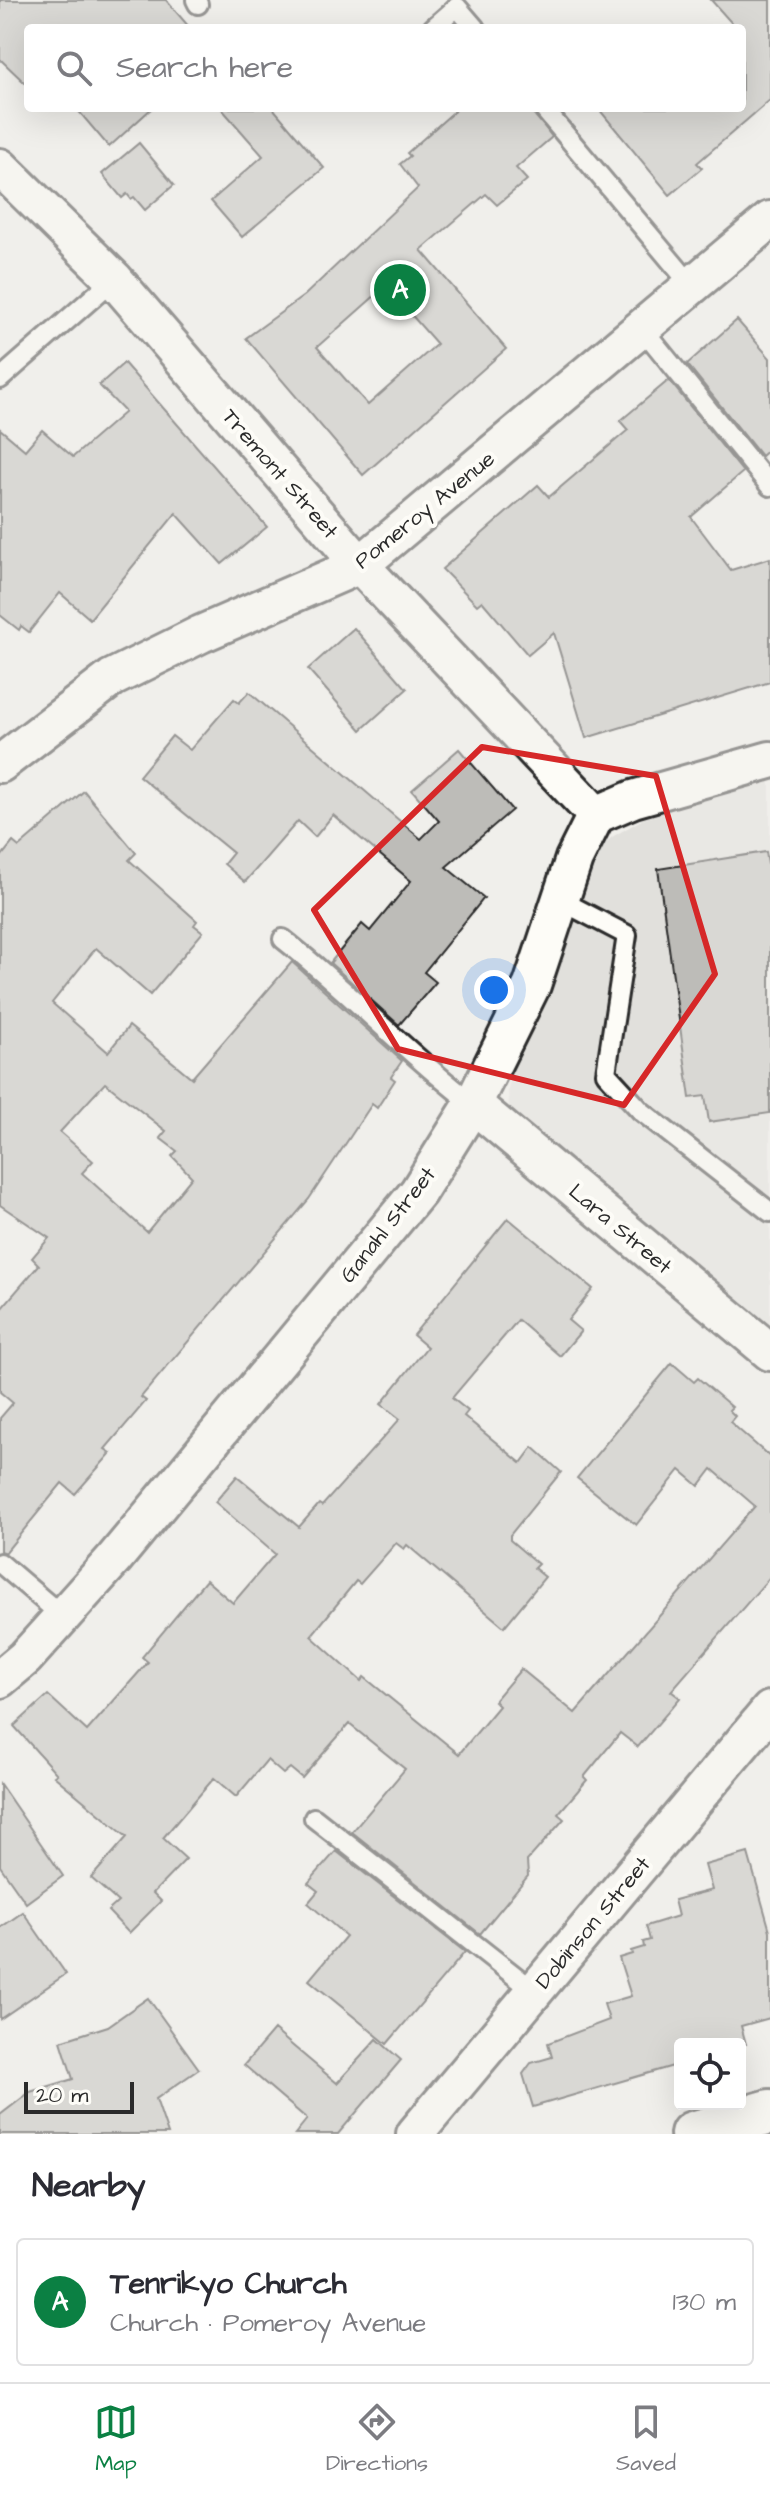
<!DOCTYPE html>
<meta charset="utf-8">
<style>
body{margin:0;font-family:"Architects Daughter",sans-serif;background:#f2f2f3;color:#2b2b33}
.controls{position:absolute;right:24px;bottom:24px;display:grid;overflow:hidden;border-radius:8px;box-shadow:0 8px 32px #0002}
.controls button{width:72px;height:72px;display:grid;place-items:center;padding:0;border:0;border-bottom:2px solid #e1e1e2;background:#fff;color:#2b2b33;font:40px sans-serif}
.scale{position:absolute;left:24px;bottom:20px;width:110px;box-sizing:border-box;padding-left:8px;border:4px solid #2b2b2b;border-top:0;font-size:22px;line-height:28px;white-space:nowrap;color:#2b2b2b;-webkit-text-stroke:6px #fdfcf7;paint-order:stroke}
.you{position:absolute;left:494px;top:990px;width:28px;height:28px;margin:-20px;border:6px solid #fff;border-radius:50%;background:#1a73e8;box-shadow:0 0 0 12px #1a73e833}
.badge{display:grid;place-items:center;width:52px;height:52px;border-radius:50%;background:#0b8043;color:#fff;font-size:26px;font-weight:700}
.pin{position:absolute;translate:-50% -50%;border:4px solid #fff;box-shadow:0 2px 8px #0006}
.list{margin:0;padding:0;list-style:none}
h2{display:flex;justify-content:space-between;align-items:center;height:104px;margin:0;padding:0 32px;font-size:34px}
h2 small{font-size:26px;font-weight:400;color:#7c7c81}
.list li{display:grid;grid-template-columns:52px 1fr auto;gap:24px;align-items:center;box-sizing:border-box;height:128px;margin:0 16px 16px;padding:0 16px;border:2px solid #e1e1e2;border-radius:8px}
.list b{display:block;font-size:30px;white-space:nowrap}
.list p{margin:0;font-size:26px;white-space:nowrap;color:#7c7c81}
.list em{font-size:26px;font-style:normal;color:#7c7c81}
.icon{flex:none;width:44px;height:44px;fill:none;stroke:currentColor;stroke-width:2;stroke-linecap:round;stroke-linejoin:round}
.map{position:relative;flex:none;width:770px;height:2134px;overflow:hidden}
.search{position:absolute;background:#fff;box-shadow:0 8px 32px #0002;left:24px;right:24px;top:24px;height:88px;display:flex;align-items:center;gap:20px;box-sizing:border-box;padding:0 28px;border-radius:8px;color:#7c7c81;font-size:30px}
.sheet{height:248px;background:#fff}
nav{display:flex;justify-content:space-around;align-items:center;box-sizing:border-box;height:112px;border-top:2px solid #e1e1e2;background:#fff;font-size:22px;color:#7c7c81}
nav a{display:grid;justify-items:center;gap:4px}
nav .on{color:#0b8043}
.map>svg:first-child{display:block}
</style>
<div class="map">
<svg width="770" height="2134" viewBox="0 0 770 2134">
<rect width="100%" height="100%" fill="#f0efeb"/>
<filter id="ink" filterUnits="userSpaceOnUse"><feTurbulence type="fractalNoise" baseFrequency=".0125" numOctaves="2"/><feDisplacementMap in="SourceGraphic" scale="16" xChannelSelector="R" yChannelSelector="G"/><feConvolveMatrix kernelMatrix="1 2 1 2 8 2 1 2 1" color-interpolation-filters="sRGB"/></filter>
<g filter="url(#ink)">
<path fill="#e1e0dc" d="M770,781V1338L522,1129L509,1110L508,1089L517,1054L592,857L612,837L643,819Z"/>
<g fill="#bdbcb8" stroke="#2b2b2b" stroke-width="2" fill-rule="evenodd">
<path d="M0,0H166L190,28H28V86L0,59Z"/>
<path d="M711,0H770V100L697,163L702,168L670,195L598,108H742V28H736Z"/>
<path d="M76,108H152L109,147Z"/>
<path d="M221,108H273L324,168L242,237L211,201L263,156Z"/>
<path d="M458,108H531L552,137L516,168L527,180L497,205L486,194L421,250L506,349L363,475L246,338L305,295L418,188L400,164L410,156L407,153ZM386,286L437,344L368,405L317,347Z"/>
<path d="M139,143L174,185L145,210L134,197L131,199L127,194L122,198L102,174Z"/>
<path d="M737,320L770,358V448L761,456L687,364Z"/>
<path d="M124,363L267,527L222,564L176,513L90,619L60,593L29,632L21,626L19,630L0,615V429L25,450L42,430L73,457L125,412L99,385Z"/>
<path d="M669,380L743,472L691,517L731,570L770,558V682L586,738L554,633L528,655L482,601L477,605L442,569L538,485L549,497L628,430L620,421Z"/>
<path d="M354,628L407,689L361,730L308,669Z"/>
<path d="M249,692L421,839L439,821L412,790L459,749L512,810L446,867L484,898L424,972L436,982L399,1025L330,963L362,924L370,931L411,881L333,815L315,837L298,821L245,882L224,864L233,853L139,776L172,736L190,750L234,699L239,703Z"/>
<path d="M84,791L136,853L129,860L197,921L194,925L203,932L150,995L96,948L52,1003L108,1052L129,1026L192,1078L292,962L402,1061L391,1077L395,1080L377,1108L372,1104L309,1199L141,1397L146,1401L105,1449L111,1453L75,1494L62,1483L5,1553L0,1551V1418L13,1403L0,1392V1310L39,1265L32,1258L49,1238L0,1205V858L13,842L19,847ZM105,1083L166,1131L160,1138L177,1151L172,1156L192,1177L147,1232L82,1173L93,1161L60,1132Z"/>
<path d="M766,852L770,876V1113L709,1122L705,1096L690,1098L658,869Z"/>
<path d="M508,1218L593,1289L568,1320L581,1331L560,1356L518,1320L452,1398L468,1411L464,1416L521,1463L533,1447L561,1472L510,1535V1540L538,1564L534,1568L545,1577L504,1627L407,1545L404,1549L396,1543L360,1584L356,1581L311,1636L361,1681L364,1677L459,1754L499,1706L494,1701L521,1669L575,1713L755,1506L712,1469L699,1486L680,1470L636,1525L577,1478L672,1363L694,1382L698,1378L732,1407L729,1410L735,1416L730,1422L770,1457V1577L671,1691L680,1698L638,1747L620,1733L584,1777L587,1780L558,1814L564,1819L527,1861L528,1876L480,1934L352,1832L405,1769L349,1724L302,1778L290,1768L283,1774L267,1760L236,1797L214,1778L163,1838L186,1859L153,1893L161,1901L129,1933L108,1911L118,1902L91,1878L127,1837L54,1776L57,1774L14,1726L48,1695L87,1731L148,1662L142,1657L206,1580L233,1603L275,1554L215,1502L237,1476L299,1527L319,1504L322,1506L400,1419L381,1404L427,1347L413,1335Z"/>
<path d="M0,1784L63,1876L26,1903L0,1866Z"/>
<path d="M336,1851L465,1952L387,2044L309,1980L346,1936L308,1903L318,1891L308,1883Z"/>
<path d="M748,1853L770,1931V2018L741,2026L746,2044H680V2064L533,2107L523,2074L531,2063L552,2057L548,2043L609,2020L604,2004L631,1996L619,1958L632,1954L631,1951L644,1947L643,1942L650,1940L646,1926L678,1916L674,1900L712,1890L705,1865Z"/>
<path d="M23,1912L66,1974L0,2019V1928Z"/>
<path d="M148,1998L199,2069L156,2099L168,2134H0V2115L30,2092L73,2079L61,2041L108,2026Z"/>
<path d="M274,2030L337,2083L377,2039L401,2060L338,2134H295L307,2119L244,2065Z"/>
</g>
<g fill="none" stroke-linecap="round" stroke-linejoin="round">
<g stroke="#2b2b2b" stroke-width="24">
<g id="service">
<path d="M196,0L198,4"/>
<path d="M433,28L457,7L475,28"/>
<path d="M543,108L692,286"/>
<path d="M642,328L770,486"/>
<path d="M0,379L114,279"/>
<path d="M560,900L627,935L606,1073L641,1111L770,1212"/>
<path d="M283,939C349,991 405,1052 473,1104"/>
<path d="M0,1563L62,1616"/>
<path d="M314,1818L534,1991"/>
</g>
</g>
<g stroke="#2b2b2b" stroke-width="42">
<g id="minor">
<path d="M0,167L114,279L360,565L596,815"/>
<path d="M0,764L112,678L201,634L360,565L770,220"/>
<path d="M473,1104L770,1352"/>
<path d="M0,1679L25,1658L114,1559L418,1192L473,1104L532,985L574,859L596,815L633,799L770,760"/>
<path d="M415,2134L770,1710"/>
</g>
</g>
<g stroke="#2b2b2b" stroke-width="50">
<path id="tertiary" d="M693,2134L770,2112"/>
</g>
<use href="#service" stroke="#fdfcf7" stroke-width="18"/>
<use href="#minor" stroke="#fdfcf7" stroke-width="36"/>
<use href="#tertiary" stroke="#fdfcf7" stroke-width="44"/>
</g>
</g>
<path d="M0 0H770V2134H0ZM482,747L656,776L715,974L624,1105L398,1049L314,910Z" fill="#f0efeb" fill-opacity=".55" fill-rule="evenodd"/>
<path fill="none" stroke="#d62828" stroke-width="6" stroke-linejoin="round" d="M482,747L656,776L715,974L624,1105L398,1049L314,910Z"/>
<g text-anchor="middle" stroke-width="8" stroke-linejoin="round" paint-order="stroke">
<g font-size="22" fill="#2b2b2b" stroke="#fdfcf7">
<text transform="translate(281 473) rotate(49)" y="8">Tremont Street</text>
<text transform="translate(424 509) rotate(-39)" y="8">Pomeroy Avenue</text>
<text transform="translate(387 1224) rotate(-52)" y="8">Ganahl Street</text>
<text transform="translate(621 1228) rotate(40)" y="8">Lara Street</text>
<text transform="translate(592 1922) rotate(-50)" y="8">Dobinson Street</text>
</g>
</g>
</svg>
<div class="controls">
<button><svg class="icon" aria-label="locate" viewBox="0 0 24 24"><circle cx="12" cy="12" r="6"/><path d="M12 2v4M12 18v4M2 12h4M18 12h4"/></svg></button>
</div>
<div class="scale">20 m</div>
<div class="you"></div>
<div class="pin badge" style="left:400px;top:290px">A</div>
<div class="search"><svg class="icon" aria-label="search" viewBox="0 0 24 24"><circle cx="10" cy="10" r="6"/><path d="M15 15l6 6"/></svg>Search here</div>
</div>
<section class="sheet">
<h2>Nearby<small></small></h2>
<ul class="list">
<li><span class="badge">A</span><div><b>Tenrikyo Church</b><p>Church · Pomeroy Avenue</p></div><em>130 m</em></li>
</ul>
</section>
<nav>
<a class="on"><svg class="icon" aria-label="map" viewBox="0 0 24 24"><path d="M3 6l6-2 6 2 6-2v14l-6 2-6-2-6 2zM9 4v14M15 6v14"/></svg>Map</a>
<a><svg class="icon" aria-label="directions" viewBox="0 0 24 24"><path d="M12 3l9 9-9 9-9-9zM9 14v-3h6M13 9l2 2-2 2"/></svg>Directions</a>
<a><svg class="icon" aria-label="saved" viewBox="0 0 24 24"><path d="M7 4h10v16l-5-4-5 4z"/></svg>Saved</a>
</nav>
